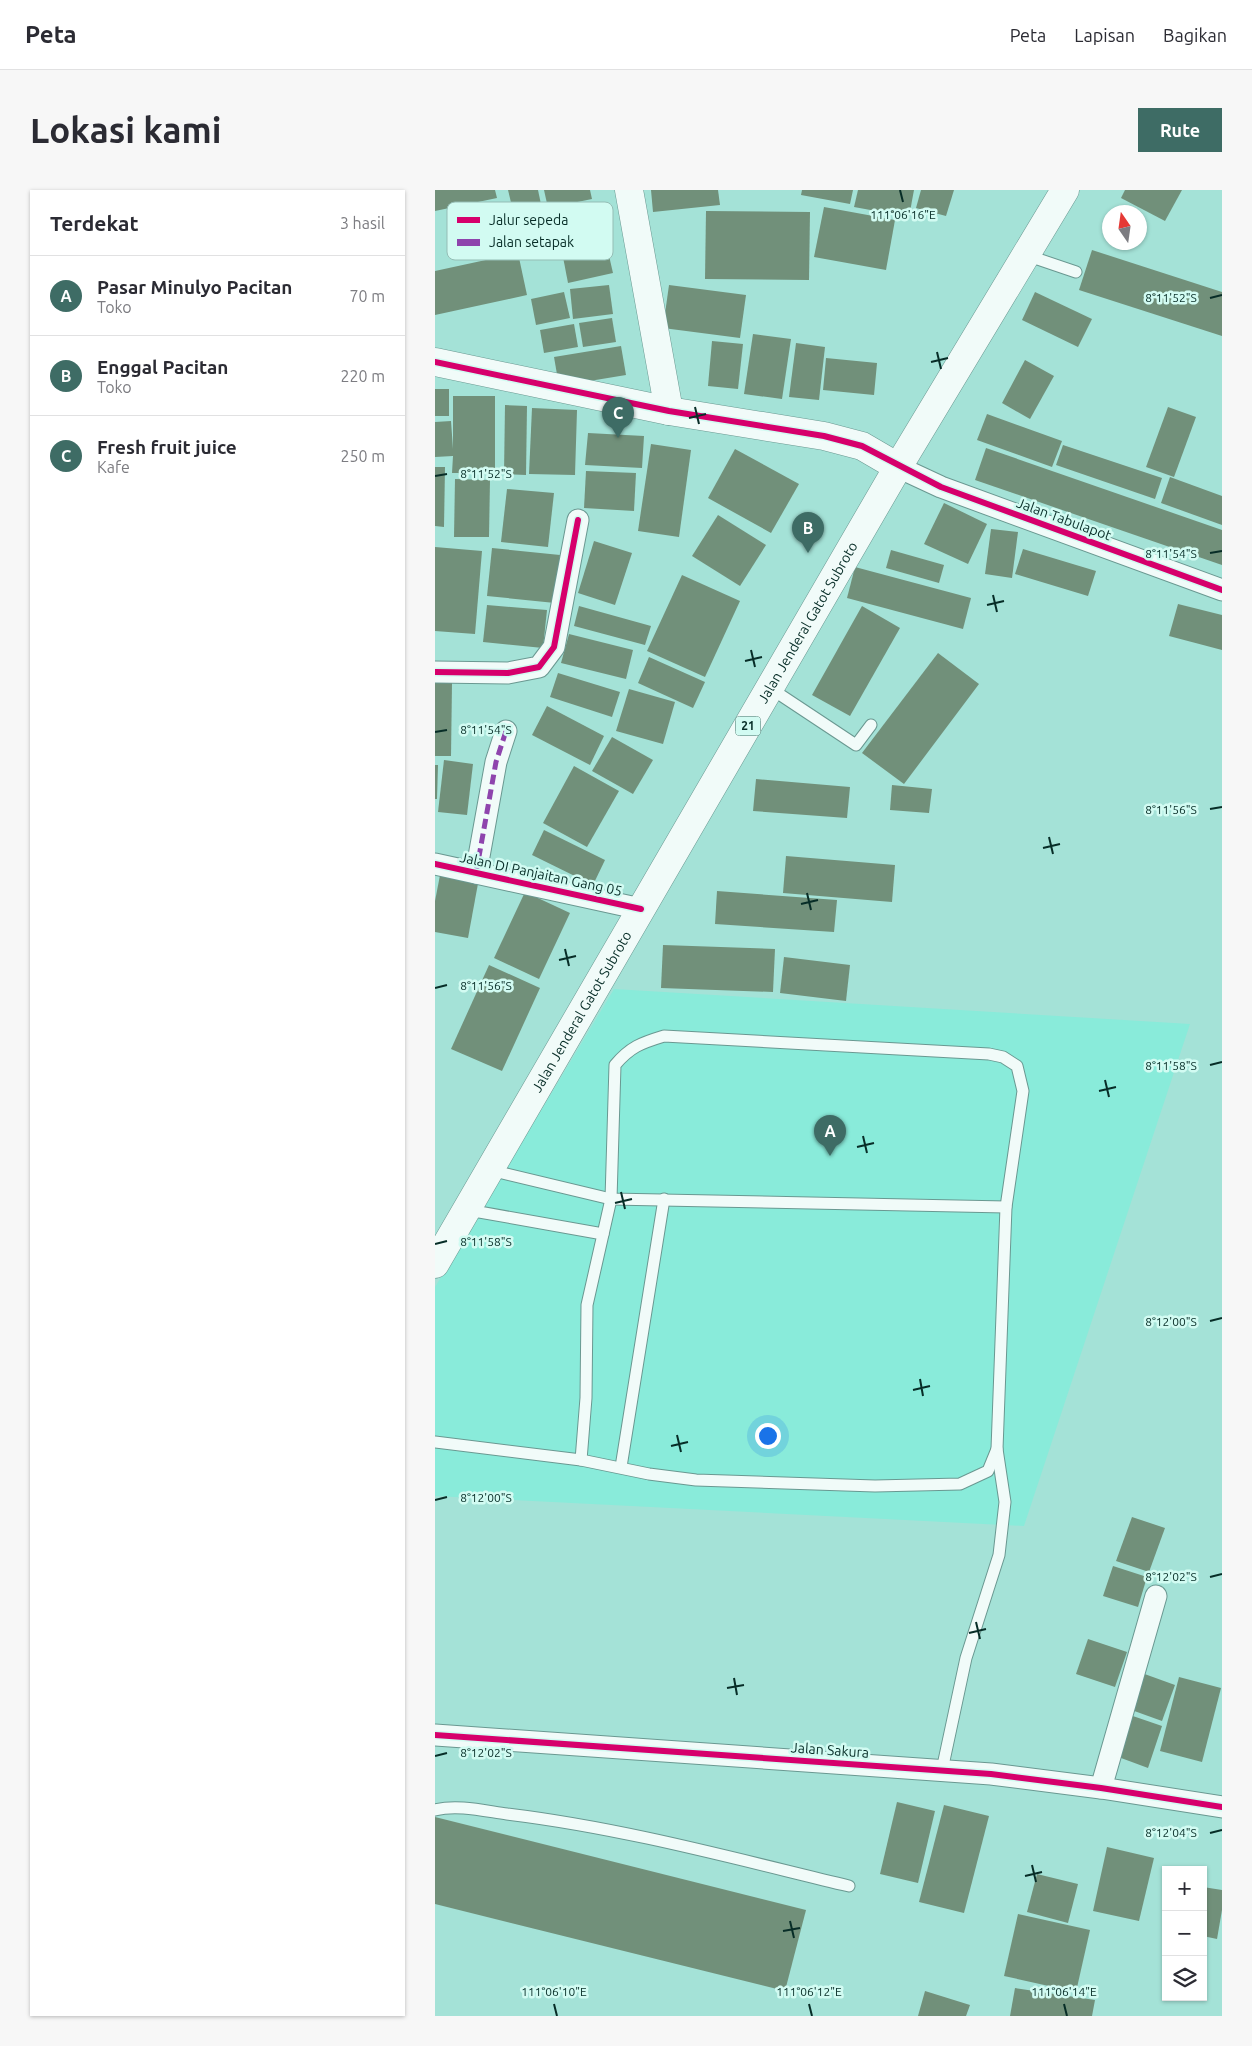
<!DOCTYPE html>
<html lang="id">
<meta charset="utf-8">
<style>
body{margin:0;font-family:Ubuntu,sans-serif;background:#f7f7f7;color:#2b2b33}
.controls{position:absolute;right:15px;bottom:15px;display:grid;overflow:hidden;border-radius:0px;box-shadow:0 1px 4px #0004}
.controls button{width:45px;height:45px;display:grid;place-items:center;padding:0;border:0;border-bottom:1px solid #e1e1e2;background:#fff;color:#2b2b33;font:25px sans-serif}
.compass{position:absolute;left:667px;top:15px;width:45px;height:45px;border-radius:50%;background:#fff;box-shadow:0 1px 4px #0004;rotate:347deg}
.you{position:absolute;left:332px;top:1245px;width:18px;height:18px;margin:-12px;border:4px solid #fff;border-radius:50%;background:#1a73e8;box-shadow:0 0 0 8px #1a73e833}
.badge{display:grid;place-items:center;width:32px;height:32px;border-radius:50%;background:#3e6c65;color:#fff;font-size:16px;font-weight:700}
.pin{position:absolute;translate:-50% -41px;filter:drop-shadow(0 1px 2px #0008)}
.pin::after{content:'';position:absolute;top:26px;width:18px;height:15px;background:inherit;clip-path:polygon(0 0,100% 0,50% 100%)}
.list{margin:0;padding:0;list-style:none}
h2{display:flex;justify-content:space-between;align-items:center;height:65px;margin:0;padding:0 20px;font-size:21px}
h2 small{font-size:16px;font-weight:400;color:#7c7c81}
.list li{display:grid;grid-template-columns:32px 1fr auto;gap:15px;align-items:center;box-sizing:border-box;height:80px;padding:0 20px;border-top:1px solid #e1e1e2}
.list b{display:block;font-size:19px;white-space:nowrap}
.list p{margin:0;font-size:16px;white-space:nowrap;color:#7c7c81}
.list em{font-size:16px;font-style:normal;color:#7c7c81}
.icon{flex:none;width:28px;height:28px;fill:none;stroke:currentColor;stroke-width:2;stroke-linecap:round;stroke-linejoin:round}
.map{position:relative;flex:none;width:787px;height:1826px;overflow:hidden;border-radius:0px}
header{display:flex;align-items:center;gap:30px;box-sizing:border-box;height:70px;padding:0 25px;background:#fff;border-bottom:1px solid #e1e1e2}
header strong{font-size:24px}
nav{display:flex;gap:28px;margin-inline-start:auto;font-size:18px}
.intro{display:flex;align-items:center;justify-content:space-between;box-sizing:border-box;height:120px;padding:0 30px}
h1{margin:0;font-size:35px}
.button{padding:12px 22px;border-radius:0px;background:#3e6c65;color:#fff;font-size:18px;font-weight:700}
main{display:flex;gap:30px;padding:0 30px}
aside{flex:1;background:#fff;border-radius:0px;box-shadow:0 1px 4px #0004}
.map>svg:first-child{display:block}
</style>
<header>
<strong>Peta</strong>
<nav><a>Peta</a><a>Lapisan</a><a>Bagikan</a></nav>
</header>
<div class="intro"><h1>Lokasi kami</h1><a class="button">Rute</a></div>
<main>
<aside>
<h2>Terdekat<small>3 hasil</small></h2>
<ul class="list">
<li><span class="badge">A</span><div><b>Pasar Minulyo Pacitan</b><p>Toko</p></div><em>70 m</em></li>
<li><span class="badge">B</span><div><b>Enggal Pacitan</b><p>Toko</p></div><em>220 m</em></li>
<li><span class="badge">C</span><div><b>Fresh fruit juice</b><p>Kafe</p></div><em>250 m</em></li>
</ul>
</aside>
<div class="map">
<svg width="787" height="1826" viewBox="0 0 787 1826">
<rect width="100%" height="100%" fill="#a4e2d7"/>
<path fill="#89ebda" d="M179,799L755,834L589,1336L0,1306V1097Z"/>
<g fill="#71907a">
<path d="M0,0H60L62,8L0,21Z"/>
<path d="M73,0H103L107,19L79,25Z"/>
<path d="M109,0H155L157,9L113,18Z"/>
<path d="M216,0H283L285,15L218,22Z"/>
<path d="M367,0H418L415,14L366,5Z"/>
<path d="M423,0H479L474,27L419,17Z"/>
<path d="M486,0H519L511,26L481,18Z"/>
<path d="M690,0H747L730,31L686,8Z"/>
<path d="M389,17L460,30L451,80L379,67Z"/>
<path d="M271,21L375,22L374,90L270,89Z"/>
<path d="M172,57L178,83L133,93L128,67Z"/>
<path d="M657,60L787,102V146L644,100Z"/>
<path d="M83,63L92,105L0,125V81Z"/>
<path d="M174,95L178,124L138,129L135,99Z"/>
<path d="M234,95L311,105L305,148L228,138Z"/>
<path d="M129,102L135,128L101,135L96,109Z"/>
<path d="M600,102L657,129L643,157L587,130Z"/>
<path d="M177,128L181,152L148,157L144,133Z"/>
<path d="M139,134L143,157L109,163L105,140Z"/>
<path d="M318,144L356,149L347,209L309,204Z"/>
<path d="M277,151L308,154L303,199L273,196Z"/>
<path d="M361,153L390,157L384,210L354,207Z"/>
<path d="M186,156L191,185L124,196L119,167Z"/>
<path d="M391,168L442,173L439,205L388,200Z"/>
<path d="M590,170L619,186L595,229L567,213Z"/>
<rect x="0" y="199" width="14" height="27"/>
<path d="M18,206H60V283H17L18,266L0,267V232L16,231L18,259Z"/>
<path d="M70,215L92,216L91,285L69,284Z"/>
<path d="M733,217L761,227L739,287L711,277Z"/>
<path d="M97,218L142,220L140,285L94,284Z"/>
<path d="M552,224L627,251L617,277L542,250Z"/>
<path d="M153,243L209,246L207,278L150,275Z"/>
<path d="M216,254L256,260L244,347L203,341Z"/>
<path d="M628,255L727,288L720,309L621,275Z"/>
<path d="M551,258L787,340V375L540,290Z"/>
<path d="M300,259L364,294L336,343L273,308Z"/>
<path d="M0,277H10L9,337L0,336Z"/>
<path d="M151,281L201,283L199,321L149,318Z"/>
<path d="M735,287L787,306V335L726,313Z"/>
<path d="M20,289L55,290L54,347H19Z"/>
<path d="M72,299L119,303L113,357L66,352Z"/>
<path d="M509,313L552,334L533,374L489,354Z"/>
<path d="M283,325L331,355L305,396L257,366Z"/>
<path d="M556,339L583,342L577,388L550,384Z"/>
<path d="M159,351L197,363L180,415L143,403Z"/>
<path d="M0,357L47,361L40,444L0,441Z"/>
<path d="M57,358L125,365L120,413L52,406Z"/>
<path d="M588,359L661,381L653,406L580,384Z"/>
<path d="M456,360L509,375L504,393L451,378Z"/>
<path d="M420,377L536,408L528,439L412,408Z"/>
<path d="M247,385L305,411L270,487L212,461Z"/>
<path d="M743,414L787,425V460L734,446Z"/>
<path d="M52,415L112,420L108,458L48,452Z"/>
<path d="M144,416L216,436L210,455L139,436Z"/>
<path d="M427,416L465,438L415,526L377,505Z"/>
<path d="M134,444L198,460L191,489L126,473Z"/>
<path d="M503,463L544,494L469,594L427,563Z"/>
<path d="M214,467L270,492L258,518L203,493Z"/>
<path d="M123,483L185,502L177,527L115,507Z"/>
<path d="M0,493H17L16,566H0Z"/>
<path d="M194,499L240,512L228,554L181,541Z"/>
<path d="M112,516L169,546L155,575L97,545Z"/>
<path d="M177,547L218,570L198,604L157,581Z"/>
<path d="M9,570L38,574L32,625L3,622Z"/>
<path d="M0,575H3L2,609H0Z"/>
<path d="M139,576L184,601L152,657L108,633Z"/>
<path d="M321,589L415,597L412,628L318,621Z"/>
<path d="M457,595L497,599L494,623L455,620Z"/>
<path d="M109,640L170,670L158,695L97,665Z"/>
<path d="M351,666L460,675L457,712L348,703Z"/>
<path d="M6,680L44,688L33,748L0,742V711Z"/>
<path d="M282,701L402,710L399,742L280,734Z"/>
<path d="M90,702L135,723L104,789L59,768Z"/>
<path d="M228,755L340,759L338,802L226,798Z"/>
<path d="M349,767L415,775L411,811L345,803Z"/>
<path d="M54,775L105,798L67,881L16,859Z"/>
<path d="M697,1327L730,1338L714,1382L681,1371Z"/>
<path d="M678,1376L712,1387L703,1417L668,1406Z"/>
<path d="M653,1449L692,1462L680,1497L641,1484Z"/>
<path d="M704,1482L740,1495L727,1531L691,1518Z"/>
<path d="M744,1487L786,1498L767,1572L725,1561Z"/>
<path d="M692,1524L727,1536L713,1578L678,1565Z"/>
<path d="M462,1612L500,1621L483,1693L445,1684Z"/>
<path d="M509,1615L554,1626L529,1723L484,1712Z"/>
<path d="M0,1627L371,1720L350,1801L0,1714Z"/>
<path d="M672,1657L719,1668L704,1731L658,1721Z"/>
<path d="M602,1684L643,1694L633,1733L592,1722Z"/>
<path d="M768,1697L787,1700V1720L782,1749L768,1746Z"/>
<path d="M583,1724L655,1740L641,1802L569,1786Z"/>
<path d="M580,1798L660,1810L657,1826H575Z"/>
<path d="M490,1801L535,1815L531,1826H483Z"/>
</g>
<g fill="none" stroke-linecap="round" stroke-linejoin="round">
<g stroke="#6a9891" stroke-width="13">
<g id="service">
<path d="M591,65L641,82"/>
<path d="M335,498L421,555L436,535"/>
<path d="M229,846L554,864L568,867L582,876L588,901L571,1017L562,1259L553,1281L525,1294L440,1296L261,1290L214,1284L146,1270L151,1208L152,1115L176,1009L180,875C195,857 206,853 229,846Z"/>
<path d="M55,980L176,1009L571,1017"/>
<path d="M33,1020L168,1044"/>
<path d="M0,1252L146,1270"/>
<path d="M186,1277L229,1009"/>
<path d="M507,1580L531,1468L564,1365L570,1312L562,1259"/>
<path d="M0,1620C22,1614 50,1621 72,1624C188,1638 301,1669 414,1696"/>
</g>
</g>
<g stroke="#6a9891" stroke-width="23">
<g id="minor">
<path d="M463,277L506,297L787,400"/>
<path d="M0,482L73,483L104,477L119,457L143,330"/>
<path d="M0,674L206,719"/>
<path d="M41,683L61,572L71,541"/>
<path d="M0,1545L556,1584L666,1598L787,1617"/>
<path d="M666,1598L721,1406"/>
</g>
</g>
<g stroke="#6a9891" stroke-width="29">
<g id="tertiary">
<path d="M194,0L234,221"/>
<path d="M0,172L234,221L389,246L427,256L463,277"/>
</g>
</g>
<g stroke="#6a9891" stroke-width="29">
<g id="trunk">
<path id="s1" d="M0,1074L463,277L630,0"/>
</g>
</g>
<use href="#service" stroke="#f1fbf9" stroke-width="11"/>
<use href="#minor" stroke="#f1fbf9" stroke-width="21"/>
<use href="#tertiary" stroke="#f1fbf9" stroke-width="28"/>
<use href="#trunk" stroke="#f1fbf9" stroke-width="28"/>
<path stroke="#8e44ad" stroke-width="5" stroke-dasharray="10 5" stroke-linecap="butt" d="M41,683L61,572L71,541"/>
<g stroke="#d2fbf2" stroke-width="9">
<g id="cycleway">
<path d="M0,172L234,221L389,246L427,256L506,297L787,400"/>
<path d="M0,482L73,483L104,477L119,457L143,330"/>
<path d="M0,674L206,719"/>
<path d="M0,1545L556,1584L666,1598L787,1617"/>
</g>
</g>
<use href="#cycleway" stroke="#d6006c" stroke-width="6"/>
</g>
<path fill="none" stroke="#072d27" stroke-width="2" d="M465,0L468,12M775,108L787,105M502,162L506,179M496,172L513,168M260,217L264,234M254,228L271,224M0,286L12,284M775,363L787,361M558,405L562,422M552,415L569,411M316,460L320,477M310,471L327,467M0,542L12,540M775,619L787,617M614,647L618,664M608,658L625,654M372,703L376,720M366,714L383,710M130,759L134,776M124,770L141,766M0,798L12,795M775,875L787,872M670,890L674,907M664,901L681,897M428,946L432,963M422,957L439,953M186,1002L190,1019M180,1013L197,1009M0,1054L12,1051M775,1131L787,1128M485,1189L488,1206M478,1200L495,1196M242,1245L246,1262M236,1256L253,1252M0,1310L12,1307M775,1387L787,1384M541,1432L545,1449M534,1443L551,1439M299,1488L302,1505M292,1498L309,1495M0,1566L12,1563M775,1643L787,1640M597,1675L601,1692M590,1686L607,1682M355,1731L359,1748M348,1741L365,1738M119,1814L122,1826M374,1814L377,1826M629,1814L632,1826"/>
<g text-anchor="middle" stroke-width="5" stroke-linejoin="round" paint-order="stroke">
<rect fill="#d2fbf2" stroke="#446b64" stroke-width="1" x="300.5" y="526.5" width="25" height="19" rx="4"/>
<g font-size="12" font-weight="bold" fill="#072d27">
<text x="313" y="540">21</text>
</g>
<g font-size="14" fill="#072d27" stroke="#d2fbf2">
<text transform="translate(629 329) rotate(20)" y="5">Jalan Tabulapot</text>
<text dy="5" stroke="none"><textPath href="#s1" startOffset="742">Jalan Jenderal Gatot Subroto</textPath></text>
<text transform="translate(106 684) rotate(12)" y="5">Jalan DI Panjaitan Gang 05</text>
<text dy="5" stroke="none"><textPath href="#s1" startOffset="292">Jalan Jenderal Gatot Subroto</textPath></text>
<text transform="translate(395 1560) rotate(4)" y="5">Jalan Sakura</text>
</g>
</g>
<rect x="12" y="12" width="166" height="58" rx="8" fill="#d2fbf2" stroke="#95bdb5" stroke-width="1"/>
<rect x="22" y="27" width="23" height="6" fill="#d6006c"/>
<rect x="22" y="49" width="23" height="7" fill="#8e44ad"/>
<g font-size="14" fill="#072d27">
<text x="54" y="35">Jalur sepeda</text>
<text x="54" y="57">Jalan setapak</text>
</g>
<g font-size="12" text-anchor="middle" fill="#072d27" stroke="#d2fbf2" stroke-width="5" stroke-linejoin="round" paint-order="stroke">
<text x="468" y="29">111°06'16"E</text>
<text x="736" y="112">8°11'52"S</text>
<text x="51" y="288">8°11'52"S</text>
<text x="736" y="368">8°11'54"S</text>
<text x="51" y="544">8°11'54"S</text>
<text x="736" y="624">8°11'56"S</text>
<text x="51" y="800">8°11'56"S</text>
<text x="736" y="880">8°11'58"S</text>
<text x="51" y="1056">8°11'58"S</text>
<text x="736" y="1136">8°12'00"S</text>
<text x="51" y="1312">8°12'00"S</text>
<text x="736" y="1391">8°12'02"S</text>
<text x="51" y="1567">8°12'02"S</text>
<text x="736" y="1647">8°12'04"S</text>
<text x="119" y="1806">111°06'10"E</text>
<text x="374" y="1806">111°06'12"E</text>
<text x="629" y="1806">111°06'14"E</text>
</g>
</svg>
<div class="controls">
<button>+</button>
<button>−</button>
<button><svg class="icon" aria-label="layers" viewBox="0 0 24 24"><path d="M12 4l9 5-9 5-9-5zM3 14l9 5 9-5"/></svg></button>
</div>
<svg class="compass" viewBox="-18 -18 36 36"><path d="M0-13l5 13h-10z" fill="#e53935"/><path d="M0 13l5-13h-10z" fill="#7c7c81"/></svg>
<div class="you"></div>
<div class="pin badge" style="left:395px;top:966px">A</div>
<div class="pin badge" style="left:373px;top:363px">B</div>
<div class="pin badge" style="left:183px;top:248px">C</div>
</div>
</main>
